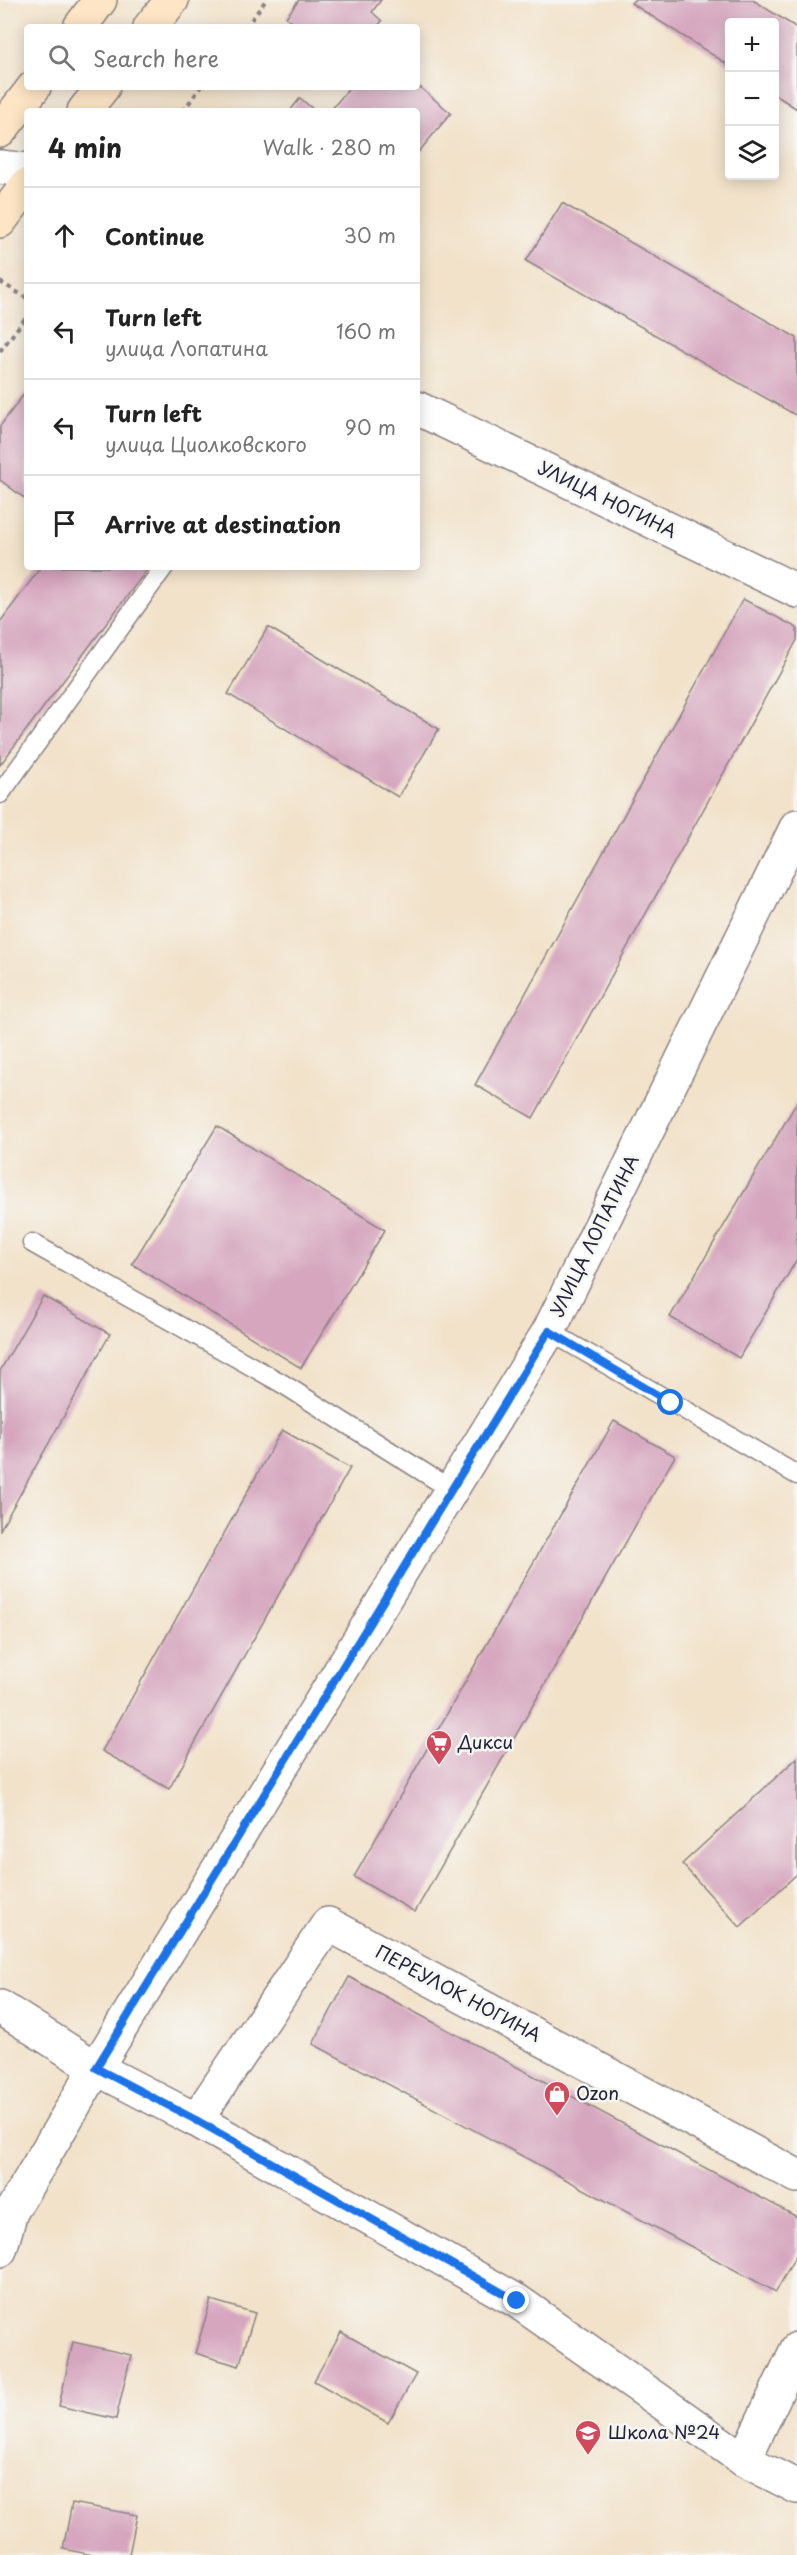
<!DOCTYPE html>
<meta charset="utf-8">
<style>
body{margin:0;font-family:"Playpen Sans",sans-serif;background:#f6f6f6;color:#222}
.controls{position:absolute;right:18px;top:18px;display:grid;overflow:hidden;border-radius:6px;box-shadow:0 3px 15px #0003}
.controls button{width:54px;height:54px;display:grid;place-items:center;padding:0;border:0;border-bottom:2px solid #e0e0e0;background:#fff;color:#222;font:30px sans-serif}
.stop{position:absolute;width:18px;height:18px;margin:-14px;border:4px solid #1a73e8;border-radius:50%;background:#fff}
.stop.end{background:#1a73e8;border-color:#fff;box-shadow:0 2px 6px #0008}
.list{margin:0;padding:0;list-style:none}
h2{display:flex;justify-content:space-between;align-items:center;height:78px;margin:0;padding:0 24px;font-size:26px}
h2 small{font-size:20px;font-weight:400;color:#767676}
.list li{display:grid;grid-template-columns:39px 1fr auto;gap:18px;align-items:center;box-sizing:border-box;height:96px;padding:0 24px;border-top:2px solid #e0e0e0}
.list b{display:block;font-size:22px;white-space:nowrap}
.list p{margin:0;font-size:20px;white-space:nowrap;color:#767676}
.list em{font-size:20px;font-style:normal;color:#767676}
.icon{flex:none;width:33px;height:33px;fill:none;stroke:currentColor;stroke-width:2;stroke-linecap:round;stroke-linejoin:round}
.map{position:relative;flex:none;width:797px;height:2555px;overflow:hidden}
.search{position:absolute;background:#fff;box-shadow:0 3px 15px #0003;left:24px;top:24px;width:396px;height:66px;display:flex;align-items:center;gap:15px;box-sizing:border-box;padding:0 21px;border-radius:6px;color:#767676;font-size:22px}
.panel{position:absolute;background:#fff;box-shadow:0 3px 15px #0003;left:24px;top:108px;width:396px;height:462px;border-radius:6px}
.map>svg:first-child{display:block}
</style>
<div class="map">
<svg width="797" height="2555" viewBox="0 0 797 2555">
<rect width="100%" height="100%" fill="#f6f6f2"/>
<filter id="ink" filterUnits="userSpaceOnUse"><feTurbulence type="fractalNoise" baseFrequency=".0167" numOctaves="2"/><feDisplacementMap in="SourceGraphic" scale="12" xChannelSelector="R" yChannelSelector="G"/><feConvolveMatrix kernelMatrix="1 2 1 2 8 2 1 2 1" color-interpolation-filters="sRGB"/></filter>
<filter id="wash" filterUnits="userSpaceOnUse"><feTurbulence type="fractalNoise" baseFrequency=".008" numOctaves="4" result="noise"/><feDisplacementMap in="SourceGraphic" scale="24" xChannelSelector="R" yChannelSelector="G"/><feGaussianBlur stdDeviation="1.35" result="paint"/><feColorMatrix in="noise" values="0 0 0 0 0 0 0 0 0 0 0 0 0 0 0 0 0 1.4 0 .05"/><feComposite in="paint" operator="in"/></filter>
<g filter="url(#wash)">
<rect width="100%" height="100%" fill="#f2e2ca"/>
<g id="blocks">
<g fill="#d5a6be">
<path d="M299,0H381L372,12L382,21L377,27H299L286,17Z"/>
<path d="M634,0H753L797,28V109L774,94V22H730V66L631,3Z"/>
<path d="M417,85L451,113L417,154V111H330L350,87H417Z"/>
<path d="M300,98L315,111H290Z"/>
<path d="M562,203L797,338V416L526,261Z"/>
<path d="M27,390V500L0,480V426Z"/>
<path d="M41,567H149L0,765V622Z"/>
<path d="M743,599L797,628V640L533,1118L475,1085Z"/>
<path d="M268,627L439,729L398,797L228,694Z"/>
<path d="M797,1102V1259L739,1358L670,1317Z"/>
<path d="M217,1126L385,1230L301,1368L132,1264Z"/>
<path d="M43,1296L110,1334L0,1530V1371Z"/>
<path d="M614,1421L675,1456L415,1912L354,1877Z"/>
<path d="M282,1430L350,1468L169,1789L102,1751Z"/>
<path d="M797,1758V1874L740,1927L682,1864Z"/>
<path d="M349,1977L797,2217V2253L776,2292L313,2044Z"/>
<path d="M211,2300L255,2313L239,2366L195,2353Z"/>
<path d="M341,2332L416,2374L388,2423L314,2381Z"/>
<path d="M73,2342L131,2355L116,2419L59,2406Z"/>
<path d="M72,2503L137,2515L129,2555H93L63,2549Z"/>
</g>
</g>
</g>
<g filter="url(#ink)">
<use href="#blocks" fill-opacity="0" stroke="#8a8282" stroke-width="1.5"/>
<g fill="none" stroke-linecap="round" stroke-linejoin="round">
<g stroke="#8a8282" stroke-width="21">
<g id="service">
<path d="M0,794L164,567"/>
<path d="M32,1243L283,1384L452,1490"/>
<path d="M549,1331L797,1475"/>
</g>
</g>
<g stroke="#8a8282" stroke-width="36">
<g id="minor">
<path d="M0,167L27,170"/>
<path d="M417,408L797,591"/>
<path d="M0,2007L96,2068L196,2120L517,2301L744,2460L797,2487"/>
<path d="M196,2120L328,1924L797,2176"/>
<path d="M0,2250L11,2212L96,2068L549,1331L797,826"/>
<path d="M744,2460L797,2349"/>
</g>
</g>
<g stroke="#8a8282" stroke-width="36">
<g id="secondary">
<path d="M80,27L100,0"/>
<path d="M150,27L172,0"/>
<path d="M84,111L103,87"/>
<path d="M0,131L34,87"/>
<path d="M0,221L27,185"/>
</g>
</g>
<g stroke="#8a8282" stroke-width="4" stroke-dasharray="4.5 4.5" stroke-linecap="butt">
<path d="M246,27L266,0"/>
<path d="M183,111L201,87"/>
<path d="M0,282L27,298"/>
<path d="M0,351L27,316"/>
</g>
<use href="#service" stroke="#fff" stroke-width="18"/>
<use href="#minor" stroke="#fff" stroke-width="33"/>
<use href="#secondary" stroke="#fde5c5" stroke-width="33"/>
</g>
</g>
<g fill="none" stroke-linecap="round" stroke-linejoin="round" filter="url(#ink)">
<path stroke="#1a73e8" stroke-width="8" d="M517,2301L196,2120L96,2068L549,1331L671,1403"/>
</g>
<defs>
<g id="supermarket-pin" transform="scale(1.35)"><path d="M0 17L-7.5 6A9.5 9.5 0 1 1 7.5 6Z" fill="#d1495b" stroke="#f6f6f2"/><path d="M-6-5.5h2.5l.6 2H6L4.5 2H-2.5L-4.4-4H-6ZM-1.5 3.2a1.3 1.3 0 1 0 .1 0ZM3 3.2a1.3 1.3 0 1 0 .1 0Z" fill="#fff"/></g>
<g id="shop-pin" transform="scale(1.35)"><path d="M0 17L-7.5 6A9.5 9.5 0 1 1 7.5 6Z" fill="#d1495b" stroke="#f6f6f2"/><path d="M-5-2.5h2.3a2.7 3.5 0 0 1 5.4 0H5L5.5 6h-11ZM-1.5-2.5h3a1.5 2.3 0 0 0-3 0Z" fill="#fff"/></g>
<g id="school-pin" transform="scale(1.35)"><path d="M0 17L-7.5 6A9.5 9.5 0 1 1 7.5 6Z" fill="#d1495b" stroke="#f6f6f2"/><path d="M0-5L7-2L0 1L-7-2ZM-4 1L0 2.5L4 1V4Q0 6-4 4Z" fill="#fff"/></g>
</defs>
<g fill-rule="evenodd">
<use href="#supermarket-pin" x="439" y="1743"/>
<use href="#shop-pin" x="557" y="2094"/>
<use href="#school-pin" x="588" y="2433"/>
</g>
<g text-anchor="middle" stroke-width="5" stroke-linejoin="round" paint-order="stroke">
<g font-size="18" fill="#22223b" stroke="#f6f6f2">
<text transform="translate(607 500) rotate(26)" y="6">УЛИЦА НОГИНА</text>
<text transform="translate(595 1236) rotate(-64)" y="6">УЛИЦА ЛОПАТИНА</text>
<text transform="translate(458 1994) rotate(28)" y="6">ПЕРЕУЛОК НОГИНА</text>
</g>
<g font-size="18" fill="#22223b" stroke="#f6f6f2" text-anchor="start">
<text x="458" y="1749">Дикси</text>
<text x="576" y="2100">Ozon</text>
<text x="608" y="2439">Школа №24</text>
</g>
</g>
</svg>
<div class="controls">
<button>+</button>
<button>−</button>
<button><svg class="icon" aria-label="layers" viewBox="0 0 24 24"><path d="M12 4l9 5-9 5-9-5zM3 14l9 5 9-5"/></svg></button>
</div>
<div class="stop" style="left:671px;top:1403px"></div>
<div class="stop end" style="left:517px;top:2301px"></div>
<div class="search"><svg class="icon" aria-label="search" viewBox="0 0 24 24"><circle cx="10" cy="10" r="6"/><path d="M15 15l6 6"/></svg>Search here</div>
<section class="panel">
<h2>4 min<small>Walk · 280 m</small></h2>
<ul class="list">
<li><svg class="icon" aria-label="ahead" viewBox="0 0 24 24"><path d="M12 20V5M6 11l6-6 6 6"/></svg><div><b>Continue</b></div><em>30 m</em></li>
<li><svg class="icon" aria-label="left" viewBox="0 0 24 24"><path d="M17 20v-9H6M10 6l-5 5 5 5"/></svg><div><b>Turn left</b><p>улица Лопатина</p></div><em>160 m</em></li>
<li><svg class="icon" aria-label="left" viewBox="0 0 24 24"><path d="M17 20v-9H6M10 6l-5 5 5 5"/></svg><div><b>Turn left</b><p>улица Циолковского</p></div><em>90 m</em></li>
<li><svg class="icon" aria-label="arrive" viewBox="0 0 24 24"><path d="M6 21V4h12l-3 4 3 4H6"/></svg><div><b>Arrive at destination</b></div></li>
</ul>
</section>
</div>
